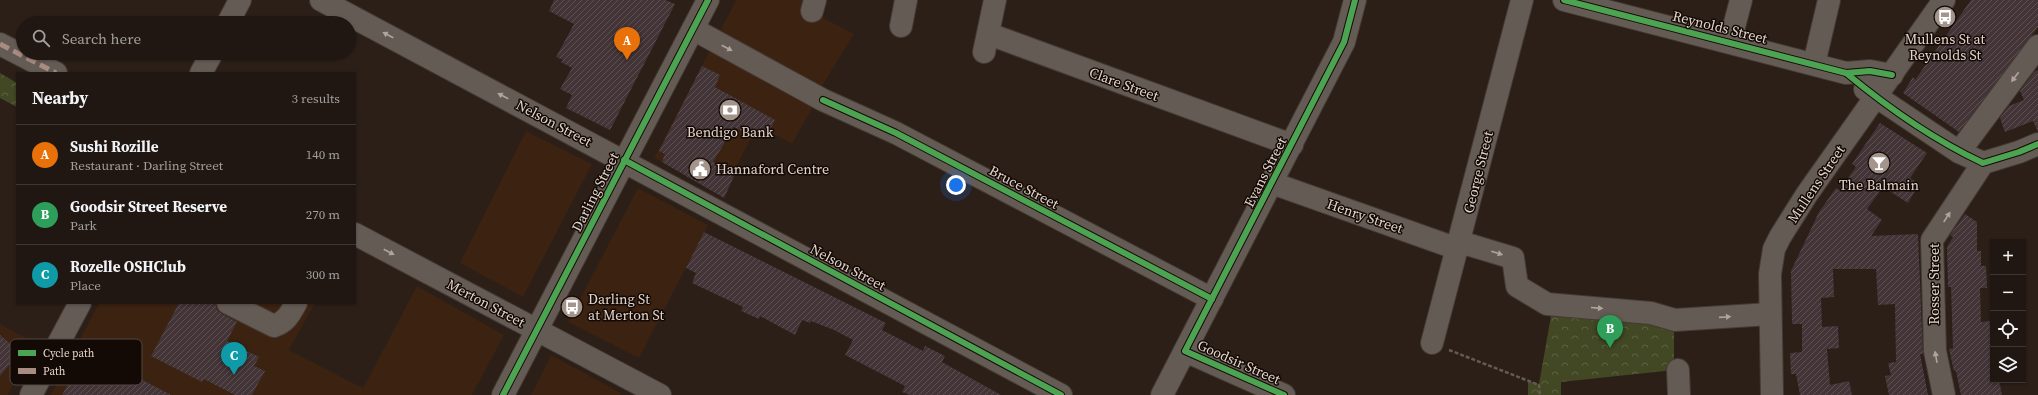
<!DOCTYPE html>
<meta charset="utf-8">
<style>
body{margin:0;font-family:"Source Serif 4",serif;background:#2d2420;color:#f1f3f6}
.controls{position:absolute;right:12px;bottom:12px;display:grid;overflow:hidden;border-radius:0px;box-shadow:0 1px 3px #0004}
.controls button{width:36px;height:36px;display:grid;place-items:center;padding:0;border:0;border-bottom:1px solid #3d3632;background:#201712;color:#f1f3f6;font:20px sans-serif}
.you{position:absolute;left:956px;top:185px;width:14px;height:14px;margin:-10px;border:3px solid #fff;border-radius:50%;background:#1a73e8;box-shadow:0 0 0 6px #1a73e833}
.badge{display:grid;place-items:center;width:26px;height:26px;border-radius:50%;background:#d93025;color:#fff;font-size:13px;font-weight:700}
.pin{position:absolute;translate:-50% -33px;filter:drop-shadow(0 1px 2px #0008)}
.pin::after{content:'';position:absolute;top:21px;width:14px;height:12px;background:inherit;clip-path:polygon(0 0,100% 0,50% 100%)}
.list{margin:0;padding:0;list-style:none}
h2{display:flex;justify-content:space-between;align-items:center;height:52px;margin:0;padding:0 16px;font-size:17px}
h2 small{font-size:13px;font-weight:400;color:#a29f9f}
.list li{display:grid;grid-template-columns:26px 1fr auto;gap:12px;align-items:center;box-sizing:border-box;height:60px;padding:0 16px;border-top:1px solid #3d3632}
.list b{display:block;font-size:15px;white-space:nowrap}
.list p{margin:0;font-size:13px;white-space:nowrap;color:#a29f9f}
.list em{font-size:13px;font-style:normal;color:#a29f9f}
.icon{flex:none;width:22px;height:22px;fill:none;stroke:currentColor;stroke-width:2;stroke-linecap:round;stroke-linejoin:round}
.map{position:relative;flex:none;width:2038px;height:395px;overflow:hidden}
.search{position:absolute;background:#201712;box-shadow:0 1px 3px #0004;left:16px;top:16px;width:340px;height:44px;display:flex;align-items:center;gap:10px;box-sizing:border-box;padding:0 14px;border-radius:22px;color:#a29f9f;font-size:15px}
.panel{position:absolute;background:#201712;box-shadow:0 1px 3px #0004;left:16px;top:72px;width:340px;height:232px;border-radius:0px}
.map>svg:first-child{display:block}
</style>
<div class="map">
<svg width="2038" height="395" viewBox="0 0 2038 395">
<defs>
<pattern id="forest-crowns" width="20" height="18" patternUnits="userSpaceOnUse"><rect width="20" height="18" fill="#414823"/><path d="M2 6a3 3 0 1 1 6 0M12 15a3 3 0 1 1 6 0" fill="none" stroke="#5c6242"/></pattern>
<pattern id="building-hatch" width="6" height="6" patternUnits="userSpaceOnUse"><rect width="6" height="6" fill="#423437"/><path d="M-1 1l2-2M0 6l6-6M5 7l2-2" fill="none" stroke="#5d5053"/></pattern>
</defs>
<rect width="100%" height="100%" fill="#2b1f18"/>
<g fill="#3b2211">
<path d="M736,0H807L805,8L854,34L819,91L718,35Z"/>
<path d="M712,46L815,103L792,144L758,125L723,192L654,158Z"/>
<path d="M526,131L592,164L523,297L460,263Z"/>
<path d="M638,188L708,225L639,358L568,322Z"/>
<path d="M417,286L504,335L472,395H51L99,303H315L289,350L363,388Z"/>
<path d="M0,324L35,343L8,395H0Z"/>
<path d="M551,355L621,393L620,395H531Z"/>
</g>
<g fill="url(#forest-crowns)">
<path d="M0,73L17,83V107L0,98Z"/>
<path d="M1551,316L1655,320L1674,326V370L1561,382V395H1528V381L1539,384Z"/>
</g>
<g fill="url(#building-hatch)">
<path d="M554,0H665L675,4L610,130L566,108L572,95L560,89L572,68L561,62L563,60L556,57L574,24L549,11Z"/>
<path d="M1971,0H2038V27L1959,132L1903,93L1913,77L1915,80Z"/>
<path d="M702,66L720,75L715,87L775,120L768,134L759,129L754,137L734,127L713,162L735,174L724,198L662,162L665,154L659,151Z"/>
<path d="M2038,70V132L2033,121L2005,132L2000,118L2009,106L2024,100L2020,91L2034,72Z"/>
<path d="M1880,123L1927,153L1910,178L1919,184L1908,203L1883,187L1867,209L1882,220L1871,236L1918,234L1923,354H1920L1928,395H1889L1885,376L1891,375L1888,363L1896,362L1895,304L1878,305L1876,269H1833L1834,297L1821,298L1822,327L1838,326L1839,348L1827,349L1830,385L1849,381L1852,395H1800L1796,374H1791L1790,353L1802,352V324H1792L1791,271L1819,212L1836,188L1839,190L1856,167L1852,164Z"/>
<path d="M1965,214L1977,222V251H1981V266H1986L1987,288H1980L1981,322L1991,321L1993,380H1999L2002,395H1961L1956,371H1954L1949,349L1953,348L1951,287H1948L1947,247L1953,237L1950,235Z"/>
<path d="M704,232L886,323L882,330L923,351L925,346L945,356L942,362L1001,395H910L902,392L905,386L845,355L853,340L834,330L811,321L810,323L802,320L795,335L760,316L759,319L741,311L743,307L692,283L696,273L686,268Z"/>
<path d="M179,303H215L217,310L222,314L237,322L227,341L259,357L254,366L265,371L252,395H235L204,379L202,382L151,356Z"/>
<path d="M0,335L20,352L0,376Z"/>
<path d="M86,350L171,395H62Z"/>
</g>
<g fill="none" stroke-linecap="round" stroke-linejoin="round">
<g stroke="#453a35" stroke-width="24">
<g id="minor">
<path d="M321,0L1061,395"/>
<path d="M1564,0L1846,73L1870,71L1892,75"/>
<path d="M812,11L815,0"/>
<path d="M228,23L240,0"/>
<path d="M901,26L906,0"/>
<path d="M693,29L823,100L896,133L1212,299"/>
<path d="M989,34L1292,145"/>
<path d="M1730,42L1741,0"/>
<path d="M0,44L56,73"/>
<path d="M984,52L995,0"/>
<path d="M1814,64L1829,0"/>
<path d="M201,73L212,53"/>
<path d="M1865,89L1959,152L1983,163L2019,152L2038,144"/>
<path d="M1959,152L2038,46"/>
<path d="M1272,183L1458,249"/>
<path d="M355,234L660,395"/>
<path d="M1460,242L1513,258L1517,286L1547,304L1651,313L1675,320L1770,314"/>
<path d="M228,303L274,326C286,322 290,314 296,303"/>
<path d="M1432,343L1522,0"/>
<path d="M1185,351L1284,395"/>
<path d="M1678,370L1679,395"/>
<path d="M31,395L80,303"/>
<path d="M503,395L708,0"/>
<path d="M1162,395L1344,42L1355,0"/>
<path d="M1772,395L1770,274L1774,249L1780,237L1807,194L1944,0"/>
<path d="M1944,395L1935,351L1932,240L1983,163"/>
</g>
</g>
<path stroke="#635b55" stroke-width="2.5" stroke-dasharray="4 2" stroke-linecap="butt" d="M1449,350L1539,385L1540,395"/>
<use href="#minor" stroke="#655b55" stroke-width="22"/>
<path stroke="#a88b81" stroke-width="5" stroke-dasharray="10 5" stroke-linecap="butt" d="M0,44L56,73"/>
<g stroke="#140a05" stroke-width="8">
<g id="cycleway">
<path d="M1564,0L1846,73L1870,71L1892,75"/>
<path d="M1846,73C1887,107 1934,140 1983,163L2019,152L2038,144"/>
<path d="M823,100L896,133L1212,299"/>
<path d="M624,160L1061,395"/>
<path d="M503,395L708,0"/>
<path d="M1284,395L1185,351L1344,42L1355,0"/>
</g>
</g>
<use href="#cycleway" stroke="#4ca352" stroke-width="6"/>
</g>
<defs><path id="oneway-solid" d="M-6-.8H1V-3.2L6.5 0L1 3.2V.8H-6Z"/></defs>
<g fill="#b1a49c">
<use href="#oneway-solid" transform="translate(388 35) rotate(-152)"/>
<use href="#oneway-solid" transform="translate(727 48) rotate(28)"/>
<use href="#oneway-solid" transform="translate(2015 77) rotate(127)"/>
<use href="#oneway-solid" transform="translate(503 96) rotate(-152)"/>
<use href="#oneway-solid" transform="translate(1947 217) rotate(-57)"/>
<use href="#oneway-solid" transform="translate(389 252) rotate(28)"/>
<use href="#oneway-solid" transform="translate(1497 253) rotate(17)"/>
<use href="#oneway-solid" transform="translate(1597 308) rotate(5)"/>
<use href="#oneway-solid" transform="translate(1725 317) rotate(-4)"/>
<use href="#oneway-solid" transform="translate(1936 357) rotate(-100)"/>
</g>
<defs>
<g id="bus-disc" transform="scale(1.15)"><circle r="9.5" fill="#a3958c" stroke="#140a05"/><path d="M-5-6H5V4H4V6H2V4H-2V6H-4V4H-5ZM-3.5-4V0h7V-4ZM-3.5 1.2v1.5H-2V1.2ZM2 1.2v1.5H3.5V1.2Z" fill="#fff"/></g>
<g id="bank-disc" transform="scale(1.15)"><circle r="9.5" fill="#a3958c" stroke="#140a05"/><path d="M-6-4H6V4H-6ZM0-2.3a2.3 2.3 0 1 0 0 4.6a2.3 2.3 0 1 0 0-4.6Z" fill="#fff"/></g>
<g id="bar-disc" transform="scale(1.15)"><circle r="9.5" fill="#a3958c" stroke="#140a05"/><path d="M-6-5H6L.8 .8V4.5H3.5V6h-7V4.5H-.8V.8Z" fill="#fff"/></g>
<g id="civic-disc" transform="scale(1.15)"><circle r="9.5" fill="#a3958c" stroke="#140a05"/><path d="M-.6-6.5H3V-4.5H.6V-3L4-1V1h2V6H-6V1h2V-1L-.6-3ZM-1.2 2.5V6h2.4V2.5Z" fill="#fff"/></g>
</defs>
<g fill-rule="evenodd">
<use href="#bus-disc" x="1945" y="17"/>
<use href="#bank-disc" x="730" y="110"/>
<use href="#bar-disc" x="1879" y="163"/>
<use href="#civic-disc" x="700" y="169"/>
<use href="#bus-disc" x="572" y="307"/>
</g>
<g text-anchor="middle" stroke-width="3" stroke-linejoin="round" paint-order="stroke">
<g font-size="14" fill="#e3d4cb" stroke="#140a05">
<text transform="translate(1720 27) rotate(14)" y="5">Reynolds Street</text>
<text transform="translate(1124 84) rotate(20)" y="5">Clare Street</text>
<text transform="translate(554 123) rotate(28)" y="5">Nelson Street</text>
<text transform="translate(1265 172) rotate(-63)" y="5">Evans Street</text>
<text transform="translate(1478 172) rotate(-76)" y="5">George Street</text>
<text transform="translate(1816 184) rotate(-56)" y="5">Mullens Street</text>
<text transform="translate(1024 187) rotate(28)" y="5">Bruce Street</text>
<text transform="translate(595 192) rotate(-63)" y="5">Darling Street</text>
<text transform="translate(1365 216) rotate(19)" y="5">Henry Street</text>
<text transform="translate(848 267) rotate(28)" y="5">Nelson Street</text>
<text transform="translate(1934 284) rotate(-90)" y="5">Rosser Street</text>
<text transform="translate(486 303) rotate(28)" y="5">Merton Street</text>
<text transform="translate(1239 362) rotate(24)" y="5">Goodsir Street</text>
</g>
<g font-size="14" fill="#e3d4cb" stroke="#140a05">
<text x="1945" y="44">Mullens St at<tspan x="1945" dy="16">Reynolds St</tspan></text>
<text x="730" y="137">Bendigo Bank</text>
<text x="716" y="174" text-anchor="start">Hannaford Centre</text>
<text x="1879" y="190">The Balmain</text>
<text x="588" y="304" text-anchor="start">Darling St<tspan x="588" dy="16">at Merton St</tspan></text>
</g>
</g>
<rect x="10" y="339" width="132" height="46" rx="6" fill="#140a05" stroke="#524740" stroke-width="1"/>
<rect x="18" y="350" width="18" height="6" fill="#4ca352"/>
<rect x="18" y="368" width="18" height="6" fill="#a88b81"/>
<g font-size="11" fill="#e3d4cb">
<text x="43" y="357">Cycle path</text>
<text x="43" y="375">Path</text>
</g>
</svg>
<div class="controls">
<button>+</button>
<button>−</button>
<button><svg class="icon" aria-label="locate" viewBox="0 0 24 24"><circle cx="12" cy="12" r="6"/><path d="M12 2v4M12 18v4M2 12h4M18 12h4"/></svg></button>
<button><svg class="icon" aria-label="layers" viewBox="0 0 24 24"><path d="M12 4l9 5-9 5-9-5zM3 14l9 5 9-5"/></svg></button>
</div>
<div class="you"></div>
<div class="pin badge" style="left:627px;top:60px;background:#e8710a">A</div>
<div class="pin badge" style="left:1610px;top:348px;background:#2e9e5b">B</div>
<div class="pin badge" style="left:234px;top:375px;background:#0f9aa8">C</div>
<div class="search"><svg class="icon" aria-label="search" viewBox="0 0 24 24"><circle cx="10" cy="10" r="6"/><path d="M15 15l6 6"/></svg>Search here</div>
<section class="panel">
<h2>Nearby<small>3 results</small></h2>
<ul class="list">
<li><span class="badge" style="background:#e8710a">A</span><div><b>Sushi Rozille</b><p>Restaurant · Darling Street</p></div><em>140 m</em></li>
<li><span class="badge" style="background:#2e9e5b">B</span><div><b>Goodsir Street Reserve</b><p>Park</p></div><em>270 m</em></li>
<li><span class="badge" style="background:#0f9aa8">C</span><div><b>Rozelle OSHClub</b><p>Place</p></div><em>300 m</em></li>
</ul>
</section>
</div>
